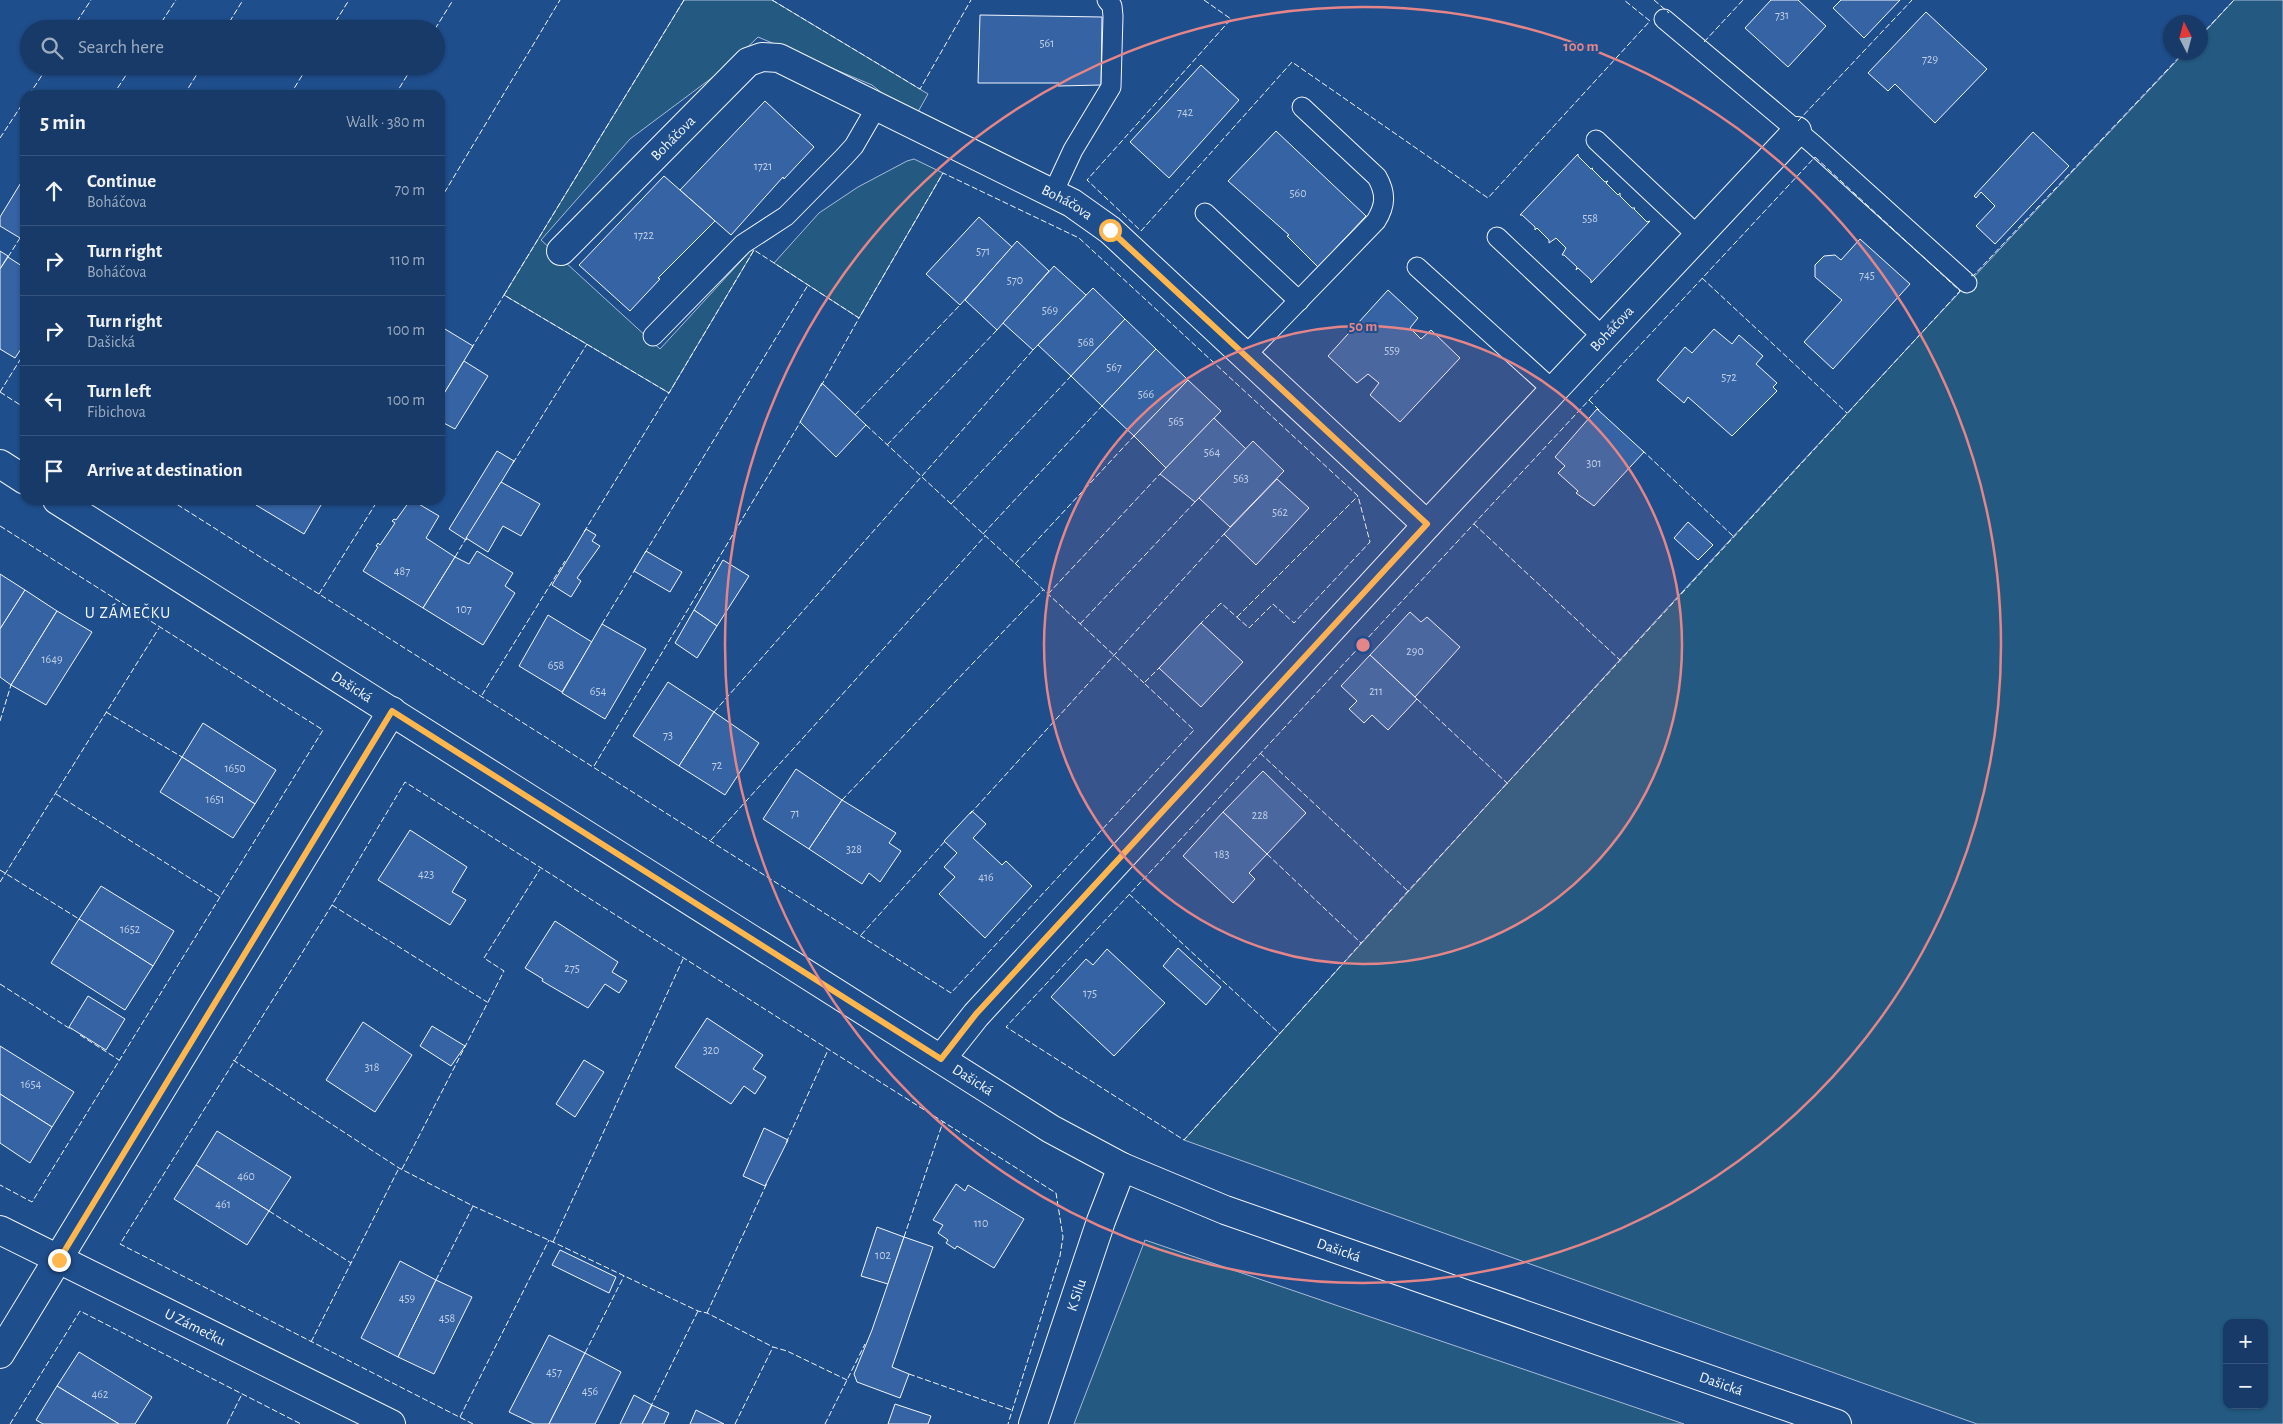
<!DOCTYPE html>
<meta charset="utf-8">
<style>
body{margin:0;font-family:"Alegreya Sans",sans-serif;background:#20416f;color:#f1f3f6}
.controls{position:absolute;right:15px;bottom:15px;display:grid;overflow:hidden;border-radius:10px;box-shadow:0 1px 4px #0004}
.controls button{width:45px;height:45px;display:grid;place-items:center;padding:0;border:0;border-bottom:1px solid #36547d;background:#173a69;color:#f1f3f6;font:25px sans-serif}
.compass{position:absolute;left:2163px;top:15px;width:45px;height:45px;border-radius:50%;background:#173a69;box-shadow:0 1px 4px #0004;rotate:354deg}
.stop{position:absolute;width:15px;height:15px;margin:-11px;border:4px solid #ffb74d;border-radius:50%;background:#fff}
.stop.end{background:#ffb74d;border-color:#fff;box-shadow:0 1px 5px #0008}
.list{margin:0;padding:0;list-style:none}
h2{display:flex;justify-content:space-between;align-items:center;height:65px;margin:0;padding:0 20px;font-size:21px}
h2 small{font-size:16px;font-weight:400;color:#9eadc0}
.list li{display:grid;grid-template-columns:32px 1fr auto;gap:15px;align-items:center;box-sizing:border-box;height:70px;padding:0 20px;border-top:1px solid #36547d}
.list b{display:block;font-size:19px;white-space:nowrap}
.list p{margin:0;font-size:16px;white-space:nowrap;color:#9eadc0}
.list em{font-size:16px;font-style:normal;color:#9eadc0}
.icon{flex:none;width:28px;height:28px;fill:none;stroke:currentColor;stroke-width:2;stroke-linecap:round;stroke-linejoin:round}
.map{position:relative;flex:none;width:2283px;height:1424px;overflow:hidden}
.search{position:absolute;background:#173a69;box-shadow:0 1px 4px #0004;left:20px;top:20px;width:425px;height:55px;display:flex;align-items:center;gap:12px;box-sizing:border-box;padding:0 18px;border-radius:28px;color:#9eadc0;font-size:19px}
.panel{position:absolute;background:#173a69;box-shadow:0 1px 4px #0004;left:20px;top:90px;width:425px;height:415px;border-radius:15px}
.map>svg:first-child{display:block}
</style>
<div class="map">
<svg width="2283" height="1424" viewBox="0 0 2283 1424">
<rect width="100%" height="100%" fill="#1f4e8c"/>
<g fill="#245a82" stroke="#a8bbd7" fill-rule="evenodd">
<path d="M684,0H772L928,94L914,119L872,85L758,37L729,65L630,139L541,240L660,349L751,250H754L669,393L504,295Z"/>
<path d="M2234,0H2283V1424H1977L1184,1140C1513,774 1846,411 2184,53L2200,52L2201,36ZM2227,1323H2264V1405H2227Z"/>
<path d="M914,159L943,173L859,318L774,263L819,213L858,187L907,161Z"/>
<path d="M1145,1240L1684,1424H1074Z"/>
</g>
<g fill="#3563a3" stroke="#f2f6ff">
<path d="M1771,0H1798L1826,26L1788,67L1745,28Z"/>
<path d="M1841,0H1900L1864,38L1833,8Z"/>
<path d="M1926,12L1987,69L1935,123L1895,84L1888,91L1868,73Z"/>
<path d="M980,15L1102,17L1101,85L1058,86L1059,83H978Z"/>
<path d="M1201,65L1239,100L1169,178L1130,142Z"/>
<path d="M765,101L814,147L784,179L783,177L731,235L680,190Z"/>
<path d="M1276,131L1366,216L1318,267L1287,236L1289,235L1228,181Z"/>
<path d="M2033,132L2069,166L1995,244L1976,226L1995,206L1981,192L1976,198L1974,196Z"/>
<path d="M1578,154V156L1591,169L1593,168L1592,169L1605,182L1608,181L1606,183L1618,195L1620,193V196L1632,208H1635L1634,209L1647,222L1650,221L1591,283V280L1578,268L1576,270L1577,267L1564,255H1562L1566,248L1556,238L1549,243V240L1537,228L1535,230V227L1522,215H1520Z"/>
<path d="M25,176V231L20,238L0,226V217Z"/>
<path d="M664,176L715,221L658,278L660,279L630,311L579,265Z"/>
<path d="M979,217L1012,247L960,305L926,274Z"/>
<path d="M1860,239L1910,284L1833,369L1804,342L1842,300L1815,277V265L1824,256L1835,255L1841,260Z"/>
<path d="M1017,241L1049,271L997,330L965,300Z"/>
<path d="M0,251L8,256L0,269Z"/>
<path d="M8,257L25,268V343L15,358L0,349V269Z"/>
<path d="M1054,266L1086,295L1033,350L1003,323Z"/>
<path d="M1093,288L1125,319L1071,376L1038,345Z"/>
<path d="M1388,290L1418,318L1410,328L1421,339L1431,330L1460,358L1400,422L1370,395L1379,383L1368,374L1357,383L1328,356Z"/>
<path d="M1125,319L1156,349L1102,406L1071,376Z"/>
<path d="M440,326L473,346L440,400Z"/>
<path d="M1714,329L1732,344L1739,335L1763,356L1756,364L1777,383L1773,387L1777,391L1732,436L1688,397L1684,403L1657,380L1685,347L1692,353Z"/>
<path d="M1156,349L1188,380L1134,436L1102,406Z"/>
<path d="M464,361L488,376L455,429L440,421V400Z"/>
<path d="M1188,380L1221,411L1166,468L1134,436Z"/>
<path d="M822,383L866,425L836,457L800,422Z"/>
<path d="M1597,409L1644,452L1594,506L1576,493L1578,491L1558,473L1565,466L1555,457Z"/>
<path d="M1214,418L1246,449L1195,502L1160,474Z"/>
<path d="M1253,441L1284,471L1230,527L1199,498Z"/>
<path d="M497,451L514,461L466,540L449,529Z"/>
<path d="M1277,479L1309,508L1256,565L1224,534Z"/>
<path d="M501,482L540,504L521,536L503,526L488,552L466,538Z"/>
<path d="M260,500H324L304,534L256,505Z"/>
<path d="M406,500H412L439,516L426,538L455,557L423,608L363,571L378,547L376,546L378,543L380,545L395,523L392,521L394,519L396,520L409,502Z"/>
<path d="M1688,522L1713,545L1698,560L1674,538Z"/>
<path d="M586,529L596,535L592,541L600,546L577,578L581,581L571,597L552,585Z"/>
<path d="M477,551L513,573L505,586L515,593L483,645L423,608L455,557L469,564Z"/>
<path d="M646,551L682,572L670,592L634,571Z"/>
<path d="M723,560L749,576L717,626L694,610Z"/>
<path d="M0,574L25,590L0,629Z"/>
<path d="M25,590L57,611L11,685L0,677V629Z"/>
<path d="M694,610L717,626L697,658L675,643Z"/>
<path d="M57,611L92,632L46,705L11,685Z"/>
<path d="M1410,612L1421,622L1427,617L1460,647L1415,697L1370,655Z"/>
<path d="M548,615L592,642L562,692L519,666Z"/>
<path d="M1201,623L1243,662L1201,707L1159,668Z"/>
<path d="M602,624L646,649L605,719L562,693Z"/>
<path d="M1370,655L1417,699L1388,730L1372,715L1364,723L1349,709L1357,701L1341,686Z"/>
<path d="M668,682L714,712L679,766L633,736Z"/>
<path d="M714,712L759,743L725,795L679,766Z"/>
<path d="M203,723L276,770L255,804L182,757Z"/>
<path d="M182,757L255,804L233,838L160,792Z"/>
<path d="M796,769L842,800L809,849L763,819Z"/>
<path d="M1263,771L1306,813L1267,854L1223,812Z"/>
<path d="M842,800L896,833L889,843L901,851L880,882L869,873L862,884L809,849Z"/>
<path d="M972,811L986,824L973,838L1002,865L1006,861L1032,886L985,938L939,894L955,877L944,867L957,853L944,841Z"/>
<path d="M1223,812L1267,854L1249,873L1255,879L1233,903L1183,856Z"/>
<path d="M410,830L467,867L452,892L466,900L450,925L378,880Z"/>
<path d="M101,886L174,931L153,966L79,919Z"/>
<path d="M79,919L153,966L125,1010L51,963Z"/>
<path d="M555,921L618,962L612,972L627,981L619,993L605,984L588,1008L542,981L543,979L525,968Z"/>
<path d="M1178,948L1221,987L1206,1005L1163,966Z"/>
<path d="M1107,949L1165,1003L1114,1056L1051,997L1086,959L1093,965Z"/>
<path d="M88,996L125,1019L106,1050L69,1027Z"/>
<path d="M707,1018L763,1055L753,1069L766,1077L755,1094L744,1086L731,1104L675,1067Z"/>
<path d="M363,1022L412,1055L375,1112L326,1080Z"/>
<path d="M432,1026L465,1046L451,1066L420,1046Z"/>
<path d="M0,1046L74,1092L52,1127L0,1094Z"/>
<path d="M584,1060L604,1072L575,1117L556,1104Z"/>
<path d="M0,1094L52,1127L30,1163L0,1143Z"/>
<path d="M764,1128L788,1140L765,1186L743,1176Z"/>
<path d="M217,1131L291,1177L269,1211L196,1165Z"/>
<path d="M196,1165L269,1211L247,1245L174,1199Z"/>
<path d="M956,1184L965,1191L968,1185L1024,1219L994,1268L957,1246L955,1249L946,1243L948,1240L938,1233L943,1225L933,1220Z"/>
<path d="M877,1227L904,1237L888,1284L861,1276Z"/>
<path d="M904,1237L933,1247L892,1367L909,1374L900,1398L857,1382L854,1374L872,1330Z"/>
<path d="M560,1250L616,1277L609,1293L552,1265Z"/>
<path d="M400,1261L436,1280L398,1357L361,1338Z"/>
<path d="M436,1280L472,1297L434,1374L398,1357Z"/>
<path d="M549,1335L585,1353L549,1424H534L509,1412Z"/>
<path d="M79,1352L152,1397L135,1424H119L57,1386Z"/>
<path d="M585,1353L621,1372L595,1424H549Z"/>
<path d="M57,1386L119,1424H43L36,1420Z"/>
<path d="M634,1395L652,1405L642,1424H620Z"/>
<path d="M895,1404L931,1416L928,1424H888Z"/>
<path d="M652,1405L669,1413L664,1424H642Z"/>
<path d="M696,1410L724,1424H690Z"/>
</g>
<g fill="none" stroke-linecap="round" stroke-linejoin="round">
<g stroke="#f2f6ff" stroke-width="21">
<g id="lane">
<path d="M1664,19L1813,144L1967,283"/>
<path d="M1596,140L1698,236"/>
<path d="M1053,193L1073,150L1111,87L1113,16L1112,6L1107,0"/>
<path d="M1205,213L1299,301"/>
<path d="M1497,237L1603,337"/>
<path d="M1417,267L1553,390"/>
<path d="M653,336L743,244L786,216L844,157L854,146L876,108"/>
<path d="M1245,356L1376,221C1386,205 1386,193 1377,177L1302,107"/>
</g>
</g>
<g stroke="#f2f6ff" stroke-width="30">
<g id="street">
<path id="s1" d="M561,251L748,62L762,57L779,58L1072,203L1110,230L1427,525"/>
<path id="s2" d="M941,1059L976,1015L1427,525L1797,131"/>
<path id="s3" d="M0,1230L391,1424"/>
<path d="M0,1354L392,711"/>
<path id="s4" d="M1033,1424L1101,1221L1122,1167"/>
</g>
</g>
<g stroke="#f2f6ff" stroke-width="30">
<g id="secondary">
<path d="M0,464L25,480"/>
<path id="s5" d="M57,500L1051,1129L1122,1167L1225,1210L1837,1424"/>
</g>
</g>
<use href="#lane" stroke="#1f4e8c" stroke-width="19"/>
<use href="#street" stroke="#1f4e8c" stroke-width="28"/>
<use href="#secondary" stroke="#1f4e8c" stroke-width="28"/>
<g stroke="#f2f6ff" stroke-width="1" stroke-dasharray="6 2.5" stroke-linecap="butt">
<path d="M684,0L504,295L669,393L754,250L859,318L943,173L1079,238L1358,496L1370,542L1294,623L1273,604L1249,628L1221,603L1199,625"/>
<path d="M772,0L920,89L971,0"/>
<path d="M1204,0L1231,19L1087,180L1141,231L1292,62L1488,198L1650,21L1624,0"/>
<path d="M1654,0L1669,13"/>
<path d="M72,29L91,0"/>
<path d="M157,29L176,0"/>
<path d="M225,29L243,0"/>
<path d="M331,29L349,0"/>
<path d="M435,29L453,0"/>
<path d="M2200,36L2234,0"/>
<path d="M1704,42L1743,0"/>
<path d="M29,95L48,66"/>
<path d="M113,95L132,66"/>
<path d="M184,95L202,66"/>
<path d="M290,95L308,66"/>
<path d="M395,95L413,66"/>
<path d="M1798,121L1912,0"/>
<path d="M0,138L25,100"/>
<path d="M1815,157L1960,291L1408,891L1184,1140L1006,1027Z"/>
<path d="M440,200L560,0"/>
<path d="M8,257L20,238"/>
<path d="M1971,275L1973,276L2184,52"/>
<path d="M1702,278L1847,413"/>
<path d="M471,349L504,295"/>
<path d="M821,386L859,318"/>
<path d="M0,392L25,352"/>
<path d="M0,392L25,408"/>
<path d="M1589,400L1600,411"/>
<path d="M855,415L960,305"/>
<path d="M866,425L1144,683"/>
<path d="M887,445L997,330"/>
<path d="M1642,450L1733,536"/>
<path d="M513,463L587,344"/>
<path d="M170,500L951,993L1194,730L1144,683L1161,666"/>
<path d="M951,504L1071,376"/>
<path d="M1474,524L1620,660"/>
<path d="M0,526L323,730L32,1202L0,1185"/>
<path d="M584,532L669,393"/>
<path d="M983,534L1102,406"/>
<path d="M645,553L808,285"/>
<path d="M455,557L467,537"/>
<path d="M1015,564L1134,436"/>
<path d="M319,594L378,500"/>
<path d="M1048,594L1160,474"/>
<path d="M1237,617L1358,496"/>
<path d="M602,624L636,568"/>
<path d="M1080,624L1195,502"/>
<path d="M482,695L565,561"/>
<path d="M1417,699L1508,784"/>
<path d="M106,712L182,757"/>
<path d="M714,712L1033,350"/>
<path d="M0,721L11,685"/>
<path d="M1260,753L1408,891"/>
<path d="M594,766L801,421"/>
<path d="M56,794L220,897"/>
<path d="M842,800L1043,590"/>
<path d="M970,814L1224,534"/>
<path d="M711,840L985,536"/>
<path d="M1267,854L1361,943"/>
<path d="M0,870L79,919"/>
<path d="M0,882L159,628"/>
<path d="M1129,894L1280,1034"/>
<path d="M332,905L487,1002"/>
<path d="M861,935L946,840"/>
<path d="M0,984L72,1030"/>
<path d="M80,1035L119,1060"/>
<path d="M233,1060L399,1168L473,1206L553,1242L698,1311L707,1313L773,1347L787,1351L847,1380"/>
<path d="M786,1143L828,1050"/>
<path d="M402,1169L504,971L484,958L540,869"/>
<path d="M269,1211L351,1263L399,1168"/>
<path d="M904,1237L943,1122"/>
<path d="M553,1242L683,959"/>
<path d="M436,1280L473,1206"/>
<path d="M707,1313L767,1183"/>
<path d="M311,1342L351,1263"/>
<path d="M585,1353L624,1276"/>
<path d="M909,1374L1012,1410"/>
<path d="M650,1408L698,1311"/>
<path d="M460,1417L549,1240"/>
<path d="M10,1424L80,1311L301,1424"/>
<path d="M227,1424L242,1394"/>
<path d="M473,1424L120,1244L332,905L405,782L1056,1193L1063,1237L1060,1256L1008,1424"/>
<path d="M735,1424L773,1347"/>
<path d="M825,1424L865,1344"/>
</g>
</g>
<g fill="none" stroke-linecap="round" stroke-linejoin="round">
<path stroke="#ffb74d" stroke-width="6" d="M59,1260L392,711L941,1059L976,1014L1427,524L1110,230"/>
</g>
<circle cx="1363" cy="645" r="319" fill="#e38589" fill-opacity=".12"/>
<g fill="none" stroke="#e38589" stroke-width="2.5">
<circle cx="1363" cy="645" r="319"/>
<circle cx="1363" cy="645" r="638"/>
</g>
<g text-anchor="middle" stroke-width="4" stroke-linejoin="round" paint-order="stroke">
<g font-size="12" fill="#c3d1e8">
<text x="1782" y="19">731</text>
<text x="1047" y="47">561</text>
<text x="1930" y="63">729</text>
<text x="1185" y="116">742</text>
<text x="763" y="170">1721</text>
<text x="1298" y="197">560</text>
<text x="1590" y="222">558</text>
<text x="644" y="239">1722</text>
<text x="983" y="255">571</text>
<text x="1867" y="279">745</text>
<text x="1015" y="284">570</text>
<text x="1050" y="314">569</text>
<text x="1086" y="346">568</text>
<text x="1392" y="354">559</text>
<text x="1114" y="371">567</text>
<text x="1729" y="381">572</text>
<text x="1146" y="398">566</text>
<text x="1176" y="425">565</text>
<text x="1212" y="456">564</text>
<text x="1594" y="467">301</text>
<text x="1241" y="482">563</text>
<text x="1280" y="516">562</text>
<text x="402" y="575">487</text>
<text x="464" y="613">107</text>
<text x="1415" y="655">290</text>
<text x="52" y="663">1649</text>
<text x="556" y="669">658</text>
<text x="598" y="695">654</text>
<text x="1376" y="695">211</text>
<text x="668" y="739">73</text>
<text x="717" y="769">72</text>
<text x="235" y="772">1650</text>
<text x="215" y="803">1651</text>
<text x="795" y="817">71</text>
<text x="1260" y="819">228</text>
<text x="854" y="853">328</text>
<text x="1222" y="858">183</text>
<text x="426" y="878">423</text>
<text x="986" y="881">416</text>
<text x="130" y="933">1652</text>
<text x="572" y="972">275</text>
<text x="1090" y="997">175</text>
<text x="711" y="1054">320</text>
<text x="372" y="1071">318</text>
<text x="31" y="1088">1654</text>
<text x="246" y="1180">460</text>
<text x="223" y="1208">461</text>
<text x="981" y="1227">110</text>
<text x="883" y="1259">102</text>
<text x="407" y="1302">459</text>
<text x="447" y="1322">458</text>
<text x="554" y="1376">457</text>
<text x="590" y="1395">456</text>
<text x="100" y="1398">462</text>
</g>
<g font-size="15" fill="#f2f6ff" stroke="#1f4e8c">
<text dy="5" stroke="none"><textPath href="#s1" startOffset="159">Boháčova</textPath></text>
<text dy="5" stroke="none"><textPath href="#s1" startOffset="620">Boháčova</textPath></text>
<text dy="5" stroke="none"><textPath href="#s2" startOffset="992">Boháčova</textPath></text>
<text dy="5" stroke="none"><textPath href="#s5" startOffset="349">Dašická</textPath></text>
<text dy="5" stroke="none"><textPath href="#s5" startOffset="1084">Dašická</textPath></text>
<text dy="5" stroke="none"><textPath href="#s5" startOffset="1489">Dašická</textPath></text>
<text dy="5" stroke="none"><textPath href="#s4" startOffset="136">K Silu</textPath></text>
<text dy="5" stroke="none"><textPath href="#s3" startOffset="218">U Zámečku</textPath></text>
<text dy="5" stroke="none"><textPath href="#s5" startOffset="1894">Dašická</textPath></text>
</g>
<g font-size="16" letter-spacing="1" fill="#f2f6ff" stroke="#1f4e8c">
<text x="128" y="618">U ZÁMEČKU</text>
</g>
</g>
<circle cx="1363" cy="645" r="8" fill="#e38589" stroke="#1f4e8c" stroke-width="2.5"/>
<g font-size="15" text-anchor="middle" font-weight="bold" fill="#e38589" stroke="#1f4e8c" stroke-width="4" stroke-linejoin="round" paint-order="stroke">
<text x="1581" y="51">100 m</text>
<text x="1363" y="331">50 m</text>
</g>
</svg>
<div class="controls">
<button>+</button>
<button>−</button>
</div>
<svg class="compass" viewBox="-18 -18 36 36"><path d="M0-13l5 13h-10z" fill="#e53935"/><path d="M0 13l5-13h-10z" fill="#9eadc0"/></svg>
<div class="stop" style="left:1110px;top:230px"></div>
<div class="stop end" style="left:59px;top:1260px"></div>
<div class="search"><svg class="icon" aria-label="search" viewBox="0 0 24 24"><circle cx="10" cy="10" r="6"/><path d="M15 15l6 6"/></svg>Search here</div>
<section class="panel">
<h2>5 min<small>Walk · 380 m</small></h2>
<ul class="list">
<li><svg class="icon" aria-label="ahead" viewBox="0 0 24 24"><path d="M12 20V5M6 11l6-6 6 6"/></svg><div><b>Continue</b><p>Boháčova</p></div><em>70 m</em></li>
<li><svg class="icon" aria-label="right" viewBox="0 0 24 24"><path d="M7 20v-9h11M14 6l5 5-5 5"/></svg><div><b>Turn right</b><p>Boháčova</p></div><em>110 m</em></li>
<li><svg class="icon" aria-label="right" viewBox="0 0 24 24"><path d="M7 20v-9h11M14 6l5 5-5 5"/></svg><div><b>Turn right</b><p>Dašická</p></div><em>100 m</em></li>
<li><svg class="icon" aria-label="left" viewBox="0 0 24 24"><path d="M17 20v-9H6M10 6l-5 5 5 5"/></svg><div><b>Turn left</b><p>Fibichova</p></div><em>100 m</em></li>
<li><svg class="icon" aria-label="arrive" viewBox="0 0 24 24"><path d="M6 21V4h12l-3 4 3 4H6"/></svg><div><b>Arrive at destination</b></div></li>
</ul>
</section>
</div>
